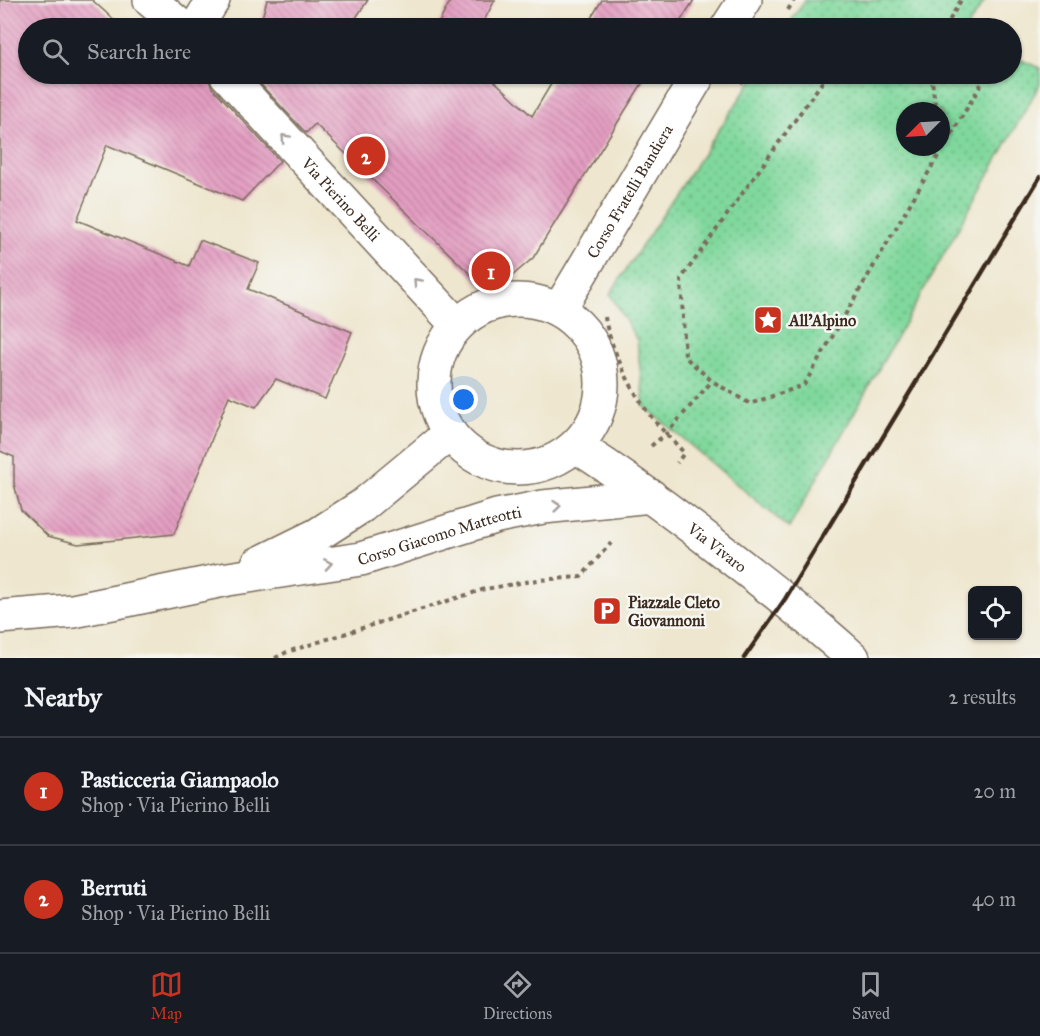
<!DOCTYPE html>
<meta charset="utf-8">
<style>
body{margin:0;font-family:"IM FELL Great Primer",serif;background:#242831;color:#f1f3f6}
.controls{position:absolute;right:18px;bottom:18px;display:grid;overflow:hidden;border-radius:9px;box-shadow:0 2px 4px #0004}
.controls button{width:54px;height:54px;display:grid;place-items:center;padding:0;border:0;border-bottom:2px solid #363941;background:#171b24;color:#f1f3f6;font:30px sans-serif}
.compass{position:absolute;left:896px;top:102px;width:54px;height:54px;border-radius:50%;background:#171b24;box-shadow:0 2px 4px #0004;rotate:246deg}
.you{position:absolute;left:464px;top:400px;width:21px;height:21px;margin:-15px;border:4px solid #fff;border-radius:50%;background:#1a73e8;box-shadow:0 0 0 9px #1a73e833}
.badge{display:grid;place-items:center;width:39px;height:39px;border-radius:50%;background:#c8321e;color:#fff;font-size:20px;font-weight:700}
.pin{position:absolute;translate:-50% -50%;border:3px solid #fff;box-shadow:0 2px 6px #0006}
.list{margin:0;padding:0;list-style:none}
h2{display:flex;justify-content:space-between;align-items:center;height:78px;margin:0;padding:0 24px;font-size:26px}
h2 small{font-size:20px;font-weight:400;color:#9ea1a6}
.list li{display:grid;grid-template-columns:39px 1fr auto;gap:18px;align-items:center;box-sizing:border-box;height:108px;padding:0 24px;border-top:2px solid #363941}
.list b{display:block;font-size:22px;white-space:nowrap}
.list p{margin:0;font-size:20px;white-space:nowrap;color:#9ea1a6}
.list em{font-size:20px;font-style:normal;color:#9ea1a6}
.icon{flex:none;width:33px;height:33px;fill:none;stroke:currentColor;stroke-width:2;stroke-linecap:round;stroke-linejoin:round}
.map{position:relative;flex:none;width:1040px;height:658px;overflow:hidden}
.search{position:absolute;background:#171b24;box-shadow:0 2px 4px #0004;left:18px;right:18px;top:18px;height:66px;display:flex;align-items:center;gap:15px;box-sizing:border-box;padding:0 21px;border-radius:33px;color:#9ea1a6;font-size:22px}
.sheet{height:294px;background:#171b24}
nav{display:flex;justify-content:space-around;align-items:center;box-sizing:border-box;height:84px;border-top:2px solid #363941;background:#171b24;font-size:16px;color:#9ea1a6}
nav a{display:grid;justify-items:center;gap:3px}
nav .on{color:#c8321e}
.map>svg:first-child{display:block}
</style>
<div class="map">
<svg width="1040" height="658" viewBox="0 0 1040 658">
<defs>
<pattern id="park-dots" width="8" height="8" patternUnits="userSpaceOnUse" patternTransform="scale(1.5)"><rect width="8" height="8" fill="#80d89d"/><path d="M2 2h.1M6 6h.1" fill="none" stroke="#6aaf7f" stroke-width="1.8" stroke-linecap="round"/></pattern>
<pattern id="building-back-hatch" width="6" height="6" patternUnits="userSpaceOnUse" patternTransform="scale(1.5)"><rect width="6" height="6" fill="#e49ec2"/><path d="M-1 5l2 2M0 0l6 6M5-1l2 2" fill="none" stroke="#ba819d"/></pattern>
</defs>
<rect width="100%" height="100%" fill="#f6f6f2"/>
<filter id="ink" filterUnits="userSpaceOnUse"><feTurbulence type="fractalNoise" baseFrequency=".0167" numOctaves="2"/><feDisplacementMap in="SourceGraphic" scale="12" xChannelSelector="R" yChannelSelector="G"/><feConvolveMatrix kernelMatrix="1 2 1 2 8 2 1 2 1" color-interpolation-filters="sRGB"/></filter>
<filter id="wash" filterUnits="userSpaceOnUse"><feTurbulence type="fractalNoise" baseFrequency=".008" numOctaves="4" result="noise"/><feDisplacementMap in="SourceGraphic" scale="24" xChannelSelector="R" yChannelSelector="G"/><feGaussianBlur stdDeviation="1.35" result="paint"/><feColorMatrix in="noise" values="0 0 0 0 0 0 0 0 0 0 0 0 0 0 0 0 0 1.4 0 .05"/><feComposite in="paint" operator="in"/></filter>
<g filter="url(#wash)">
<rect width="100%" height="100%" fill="#eee6ce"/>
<g fill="url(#park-dots)" stroke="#5e815e" stroke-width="1.5" fill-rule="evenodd">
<path d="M805,0H985L967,28H786Z"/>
<path d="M1012,56L1040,68V84L789,528L644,406L637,340L610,294L756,74H1012ZM905,111H941V147H905Z"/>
</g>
<g id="blocks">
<g fill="url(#building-back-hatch)">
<path d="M0,0H92L123,28H28V74H208V79L212,87L280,161L242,201L107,145L77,220L189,266L200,240L259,263L248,289L352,332L325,399L276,379L256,407L229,396L174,534L78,544L48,536L21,510L14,484V457L0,451Z"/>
<path d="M267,0H368L349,28H259Z"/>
<path d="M451,0H495L480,28H436Z"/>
<path d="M602,0H694L676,28H585Z"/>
<path d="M251,74H487L532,116L557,74H648L533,258L491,294L315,124L306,133Z"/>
</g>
</g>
</g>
<g filter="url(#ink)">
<use href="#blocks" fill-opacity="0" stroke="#7a6c5c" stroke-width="1.5"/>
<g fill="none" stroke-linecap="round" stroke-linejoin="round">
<g stroke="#7a6c5c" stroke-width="36">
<g id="minor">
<path d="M150,0L183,28"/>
<path d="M196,28L213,0"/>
<path id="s1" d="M226,74L457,325"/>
</g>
</g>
<g stroke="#7a6c5c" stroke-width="36">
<g id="secondary">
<path d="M727,28L745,0"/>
<circle cx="518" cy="384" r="84"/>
<path id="s2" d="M559,310L699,74"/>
<path id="s3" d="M576,446C626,478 674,513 721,550C766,585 811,620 853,658"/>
<path d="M258,564L317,535L362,506L449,434"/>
<path id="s4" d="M0,617L73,611L228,579L361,559L497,516L543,507L651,496"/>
</g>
</g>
<g stroke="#7a6c5c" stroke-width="4" stroke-dasharray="4.5 4.5" stroke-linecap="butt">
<path d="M788,10L794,0"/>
<path d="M861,28L866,21L877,28"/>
<path d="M945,28L961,0"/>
<path d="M828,74L681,279L685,357L712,381L750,404L804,385L941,151V147"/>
<path d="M931,74L936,111"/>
<path d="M741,83L748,74"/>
<path d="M942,150L982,83"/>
<path d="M605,317C608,344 635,398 653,419C663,431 674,441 684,453L677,463"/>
<path d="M651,446L667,433L712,381"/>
<path d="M275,658L287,652L485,589L538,580L581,577L611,543"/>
</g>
<use href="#minor" stroke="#fff" stroke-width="33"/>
<use href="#secondary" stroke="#fff" stroke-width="33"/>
<path stroke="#3b2a1e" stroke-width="4.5" d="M744,658L785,599L1040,177"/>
</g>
<defs><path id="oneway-chevron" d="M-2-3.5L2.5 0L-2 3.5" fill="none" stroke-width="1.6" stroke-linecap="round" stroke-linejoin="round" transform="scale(1.5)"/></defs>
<g stroke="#a79f9a">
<use href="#oneway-chevron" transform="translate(285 138) rotate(-133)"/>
<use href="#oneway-chevron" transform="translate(417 282) rotate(-133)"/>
<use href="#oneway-chevron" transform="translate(557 506) rotate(-6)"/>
<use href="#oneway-chevron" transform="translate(328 564) rotate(-9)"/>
</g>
</g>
<defs>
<g id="sight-square" transform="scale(1.5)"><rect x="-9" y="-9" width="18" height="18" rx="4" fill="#c8321e" stroke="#f6f6f2"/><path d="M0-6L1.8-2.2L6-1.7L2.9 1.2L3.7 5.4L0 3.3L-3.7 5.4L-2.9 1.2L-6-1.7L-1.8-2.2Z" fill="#fff"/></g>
<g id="parking-square" transform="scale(1.5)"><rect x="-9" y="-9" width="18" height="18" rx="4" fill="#c8321e" stroke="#f6f6f2"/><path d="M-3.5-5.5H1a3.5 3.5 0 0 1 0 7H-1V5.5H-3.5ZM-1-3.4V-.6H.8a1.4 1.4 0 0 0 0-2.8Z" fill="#fff"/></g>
</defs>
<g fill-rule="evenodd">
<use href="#sight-square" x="768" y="320"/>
<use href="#parking-square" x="607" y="611"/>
</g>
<g text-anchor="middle" stroke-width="5" stroke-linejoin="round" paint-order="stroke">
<g font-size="16" fill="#3b2a1e" stroke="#f6f6f2">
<text dy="6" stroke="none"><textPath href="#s2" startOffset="138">Corso Fratelli Bandiera</textPath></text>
<text dy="6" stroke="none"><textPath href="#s1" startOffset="170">Via Pierino Belli</textPath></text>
<text dy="6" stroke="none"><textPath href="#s4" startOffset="448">Corso Giacomo Matteotti</textPath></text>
<text dy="6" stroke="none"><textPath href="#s3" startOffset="174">Via Vivaro</textPath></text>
</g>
<g font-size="16" font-weight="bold" fill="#3b2a1e" stroke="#f6f6f2" text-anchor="start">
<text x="789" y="326">All'Alpino</text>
<text x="628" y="608">Piazzale Cleto<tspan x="628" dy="18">Giovannoni</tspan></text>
</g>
</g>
</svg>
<div class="controls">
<button><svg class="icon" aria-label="locate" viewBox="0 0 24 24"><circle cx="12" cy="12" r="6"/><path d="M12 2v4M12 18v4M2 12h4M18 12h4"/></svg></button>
</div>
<svg class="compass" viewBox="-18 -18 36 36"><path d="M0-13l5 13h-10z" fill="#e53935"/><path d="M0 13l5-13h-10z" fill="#9ea1a6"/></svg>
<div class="you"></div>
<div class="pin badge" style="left:491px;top:271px">1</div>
<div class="pin badge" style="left:366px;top:156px">2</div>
<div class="search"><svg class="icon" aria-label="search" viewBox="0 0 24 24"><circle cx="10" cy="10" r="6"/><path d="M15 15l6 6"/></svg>Search here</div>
</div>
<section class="sheet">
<h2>Nearby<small>2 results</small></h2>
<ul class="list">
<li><span class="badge">1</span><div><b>Pasticceria Giampaolo</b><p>Shop · Via Pierino Belli</p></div><em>20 m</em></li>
<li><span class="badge">2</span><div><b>Berruti</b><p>Shop · Via Pierino Belli</p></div><em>40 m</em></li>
</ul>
</section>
<nav>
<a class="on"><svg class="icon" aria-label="map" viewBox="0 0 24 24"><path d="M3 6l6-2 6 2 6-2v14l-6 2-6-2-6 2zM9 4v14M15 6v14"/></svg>Map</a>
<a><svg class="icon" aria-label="directions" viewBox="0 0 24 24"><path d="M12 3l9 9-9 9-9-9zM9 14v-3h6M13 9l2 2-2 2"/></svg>Directions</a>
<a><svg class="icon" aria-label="saved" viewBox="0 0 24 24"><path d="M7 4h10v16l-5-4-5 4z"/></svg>Saved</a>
</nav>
